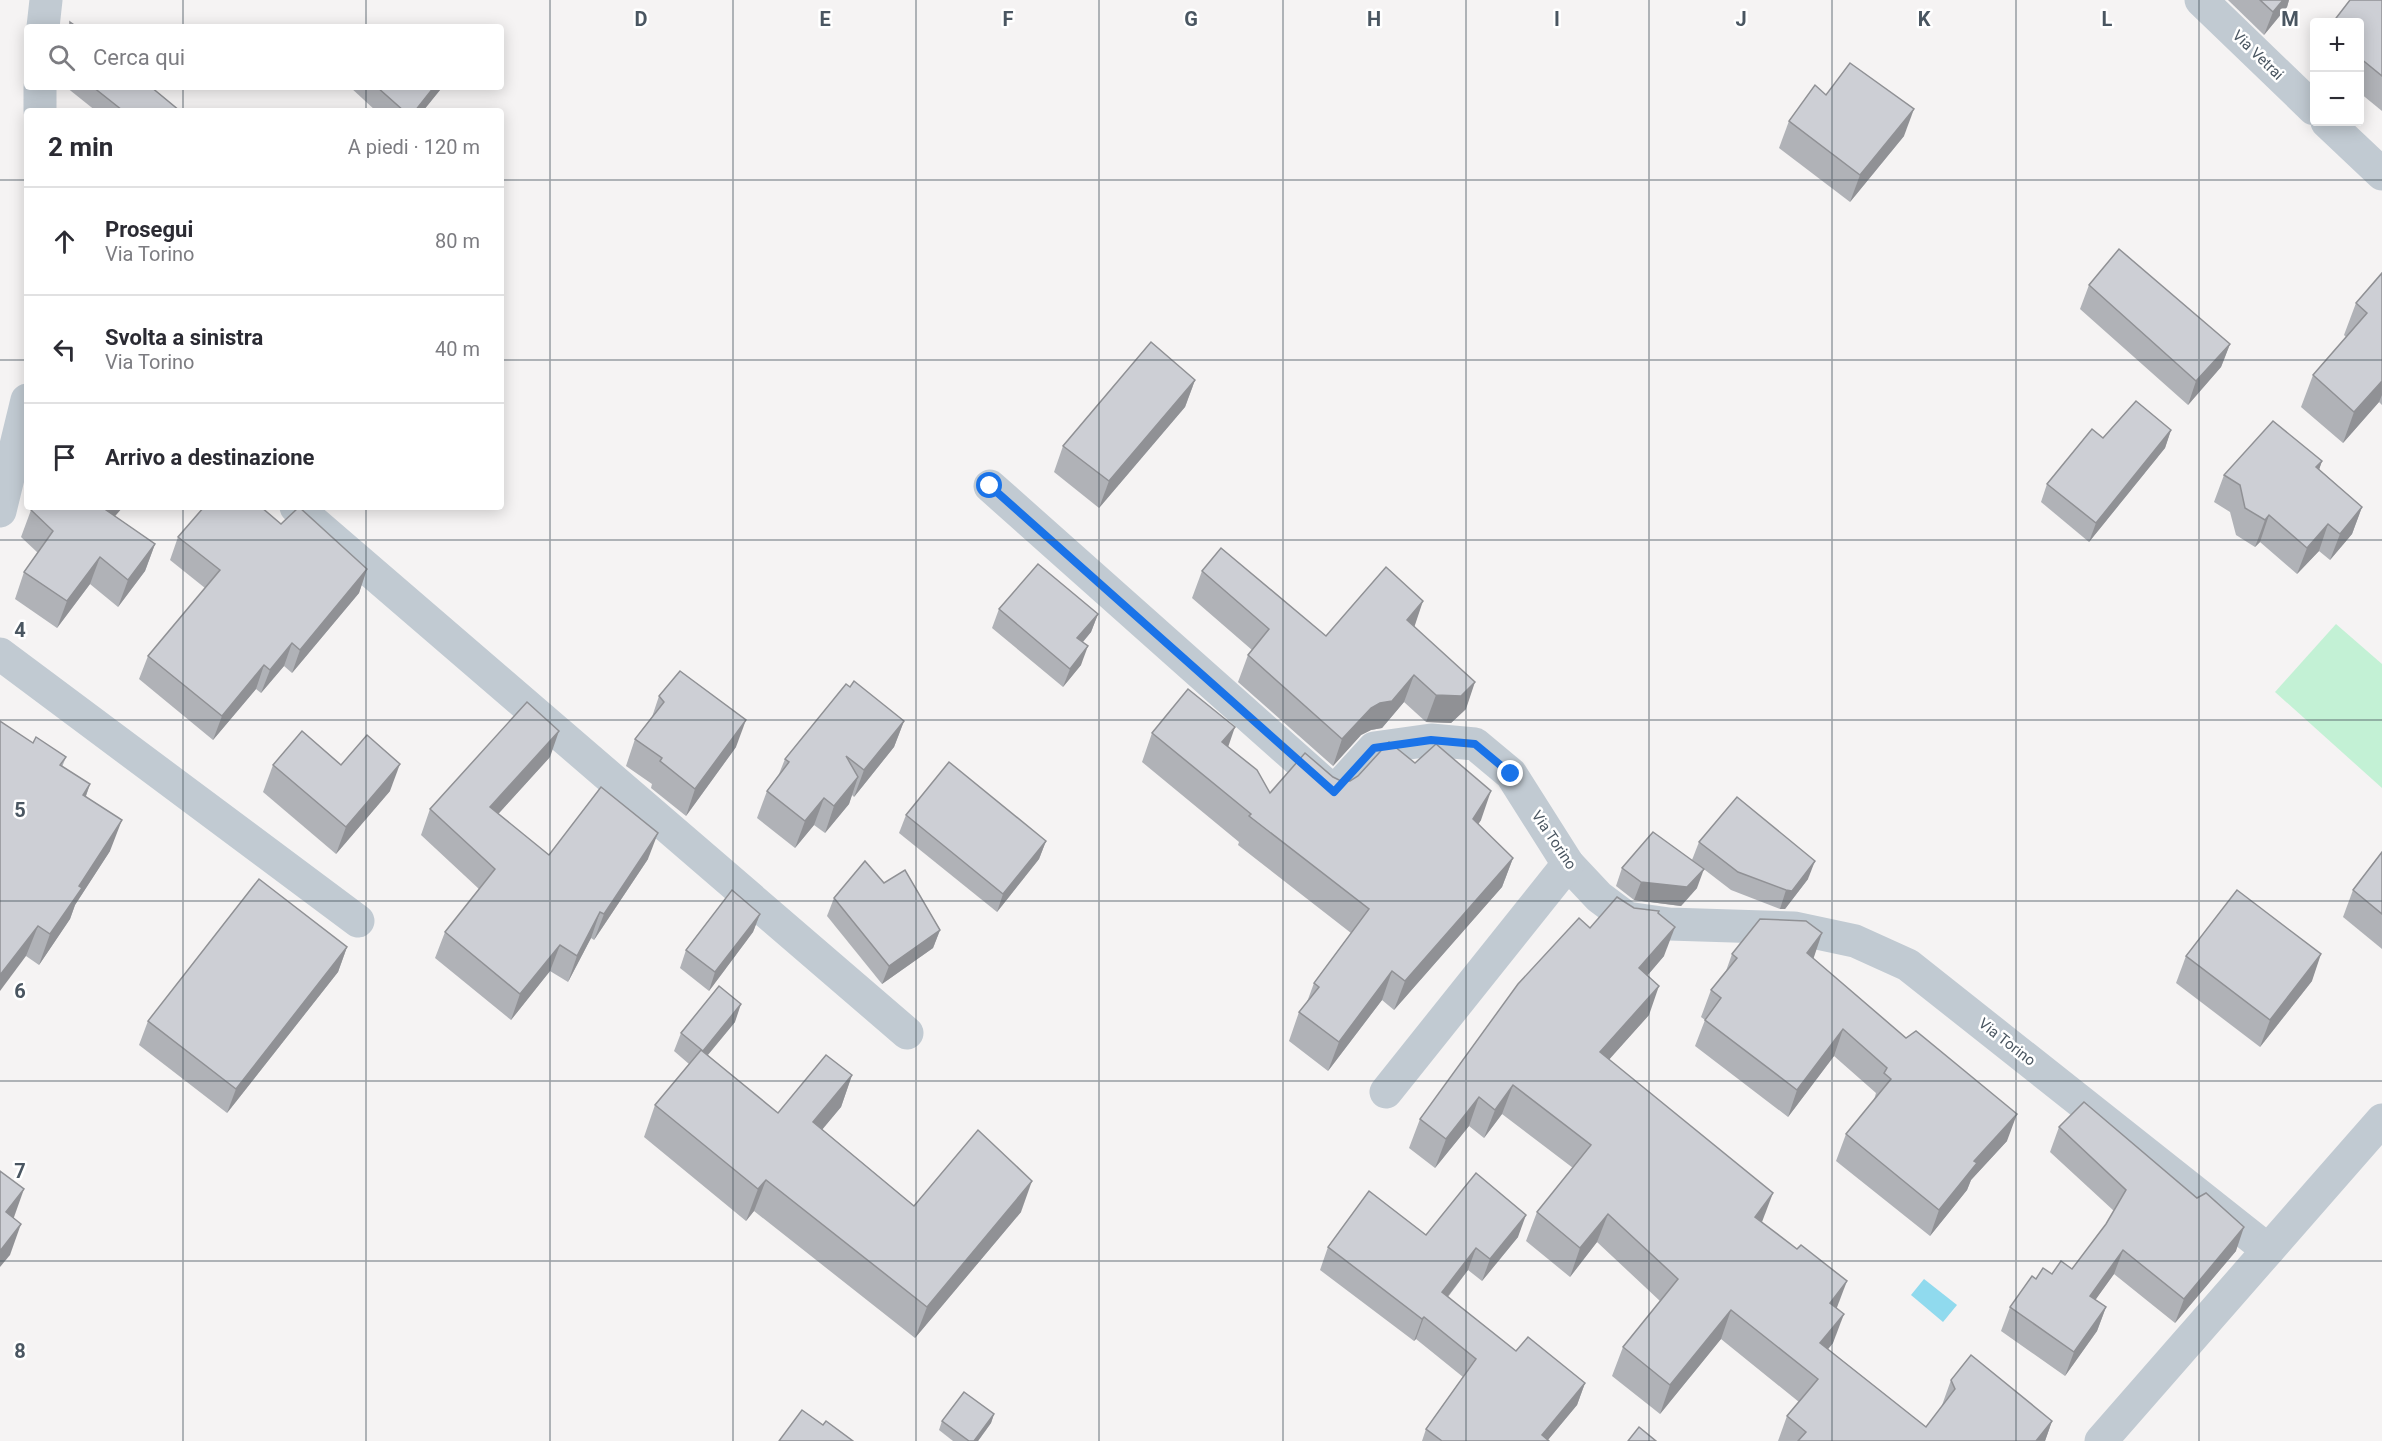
<!DOCTYPE html>
<html lang="it">
<meta charset="utf-8">
<style>
body{margin:0;font-family:Roboto,sans-serif;background:#f7f7f7;color:#2b2b33}
.controls{position:absolute;right:18px;top:18px;display:grid;overflow:hidden;border-radius:6px;box-shadow:0 3px 15px #0003}
.controls button{width:54px;height:54px;display:grid;place-items:center;padding:0;border:0;border-bottom:2px solid #e1e1e2;background:#fff;color:#2b2b33;font:30px sans-serif}
.stop{position:absolute;width:18px;height:18px;margin:-14px;border:4px solid #1a73e8;border-radius:50%;background:#fff}
.stop.end{background:#1a73e8;border-color:#fff;box-shadow:0 2px 6px #0008}
.list{margin:0;padding:0;list-style:none}
h2{display:flex;justify-content:space-between;align-items:center;height:78px;margin:0;padding:0 24px;font-size:26px}
h2 small{font-size:20px;font-weight:400;color:#7c7c81}
.list li{display:grid;grid-template-columns:39px 1fr auto;gap:18px;align-items:center;box-sizing:border-box;height:108px;padding:0 24px;border-top:2px solid #e1e1e2}
.list b{display:block;font-size:22px;white-space:nowrap}
.list p{margin:0;font-size:20px;white-space:nowrap;color:#7c7c81}
.list em{font-size:20px;font-style:normal;color:#7c7c81}
.icon{flex:none;width:33px;height:33px;fill:none;stroke:currentColor;stroke-width:2;stroke-linecap:round;stroke-linejoin:round}
.map{position:relative;flex:none;width:2382px;height:1441px;overflow:hidden}
.search{position:absolute;background:#fff;box-shadow:0 3px 15px #0003;left:24px;top:24px;width:480px;height:66px;display:flex;align-items:center;gap:15px;box-sizing:border-box;padding:0 21px;border-radius:6px;color:#7c7c81;font-size:22px}
.panel{position:absolute;background:#fff;box-shadow:0 3px 15px #0003;left:24px;top:108px;width:480px;height:402px;border-radius:6px}
.map>svg:first-child{display:block}
</style>
<div class="map">
<svg width="2382" height="1441" viewBox="0 0 2382 1441">
<rect width="100%" height="100%" fill="#f5f3f3"/>
<path fill="#c3f1d5" d="M2336,624L2382,664V788L2275,692Z"/>
<path fill="#90daee" d="M1924,1279L1957,1305L1943,1322L1911,1295Z"/>
<g fill="none" stroke-linecap="round" stroke-linejoin="round">
<g stroke="#c1cad2" stroke-width="33">
<path d="M2201,0L2314,109"/>
<path d="M43,27L46,0"/>
<path d="M40,111V87"/>
<path d="M2327,122L2382,174"/>
<path d="M990,486L1334,792L1374,748L1431,740L1475,744L1511,774L1568,864L1599,897L1627,918L1669,924L1794,928L1855,941L1908,965L2268,1250"/>
<path d="M296,507L907,1033"/>
<path d="M0,511L27,400"/>
<path d="M0,654L358,921"/>
<path d="M1386,1092L1568,864"/>
<path d="M2101,1441L2382,1120"/>
</g>
</g>
<g fill="#b0b2b7">
<path d="M2228,0H2289L2287,7L2264,35Z"/>
<path d="M2382,0V111L2360,93V22Z"/>
<path d="M66,87H151L180,111H96Z"/>
<path d="M350,87H441L440,90L423,111H376Z"/>
<path d="M1826,95L1904,136L1850,202L1779,148L1789,121Z"/>
<path d="M2382,273V405L2379,402L2343,443L2301,407L2313,375L2346,337L2344,335L2356,303Z"/>
<path d="M2089,285L2230,344L2221,367L2188,405L2080,309Z"/>
<path d="M1195,380L1185,407L1099,508L1054,472L1063,446Z"/>
<path d="M2171,430L2165,448L2089,542L2041,502L2047,484L2103,438Z"/>
<path d="M2322,461L2319,469L2362,507L2352,534L2330,560L2319,551L2297,574L2260,542L2255,547L2236,535L2230,512L2214,502L2224,475Z"/>
<path d="M31,510L115,516L155,544L145,571L118,607L90,584L57,628L15,599L24,572L38,553L21,537Z"/>
<path d="M281,524L367,569L359,593L292,673L284,666L261,693L256,689L213,740L139,679L148,656L205,588L170,560L178,537Z"/>
<path d="M1202,571L1326,636L1414,626L1466,709L1451,723L1426,722L1404,702L1382,728L1371,730L1361,735L1333,766L1238,682L1248,655L1252,650L1192,598Z"/>
<path d="M999,609L1098,614L1091,632L1083,642L1081,665L1063,687L992,628Z"/>
<path d="M659,696L736,747L686,816L651,788L652,784L626,766L635,739L652,717Z"/>
<path d="M904,721L894,747L854,797L852,795L849,804L825,833L814,825L795,848L757,818L767,791L779,774L785,759Z"/>
<path d="M1152,733L1228,747L1270,793L1333,777L1341,781L1481,820L1478,824L1513,858L1502,887L1394,1010L1382,1000L1328,1071L1289,1041L1299,1012L1307,1002L1314,983L1351,933L1238,845L1239,842L1142,762Z"/>
<path d="M33,743L66,757L62,767L90,784L86,796L110,851L75,905L70,919L39,965L26,956Z"/>
<path d="M550,757L498,814L549,855L648,859L594,940L591,938L568,982L550,971L511,1020L435,958L445,932L479,889L421,835L430,809Z"/>
<path d="M273,765H341L390,791L336,854L263,792Z"/>
<path d="M906,815L1046,841L1039,859L997,912L899,833Z"/>
<path d="M1699,842L1808,879L1785,909H1780L1731,890L1692,860Z"/>
<path d="M2382,852V949L2343,917L2353,890Z"/>
<path d="M1622,868L1697,888L1681,906L1634,900L1616,886Z"/>
<path d="M884,883L940,930L933,948L882,984L827,916L834,898Z"/>
<path d="M1634,908L1659,911L1658,914L1664,956L1647,976L1649,1015L1609,1059L1762,1222L1837,1308L1833,1343L1828,1349L1926,1427L1941,1408L1951,1380L2052,1421L2045,1441H1778L1787,1416L1799,1402L1721,1339L1660,1414L1612,1376L1623,1347L1660,1301L1597,1242L1570,1277L1526,1241L1537,1212L1573,1168L1502,1114L1484,1138L1469,1126L1435,1168L1409,1148L1420,1119L1590,928Z"/>
<path d="M760,914L753,932L709,991L680,968L686,950Z"/>
<path d="M347,947L338,972L227,1113L139,1045L148,1021Z"/>
<path d="M1732,954L1813,958L2007,1141L1971,1180L1967,1190L1930,1236L1836,1161L1846,1134L1874,1100L1876,1093L1834,1056L1788,1117L1695,1046L1705,1020L1701,1017L1711,990L1726,971Z"/>
<path d="M2186,956L2312,981L2260,1047L2176,983Z"/>
<path d="M735,1022L708,1055L778,1113L852,1075L841,1107L822,1129L914,1206L1021,1212L915,1338L754,1211L746,1221L644,1137L655,1105L689,1064L674,1051L681,1033Z"/>
<path d="M2059,1127L2236,1251L2175,1323L2114,1274L2095,1300L2106,1307L2097,1331L2065,1376L2001,1331L2010,1307L2036,1279L2072,1269L2106,1224L2114,1211L2050,1152Z"/>
<path d="M1426,1235L1518,1237L1482,1281L1468,1270L1448,1297L1516,1351L1585,1383L1577,1405L1548,1440L1549,1441H1422L1426,1429L1463,1377L1416,1339L1414,1341L1320,1270L1328,1247Z"/>
<path d="M994,1414L991,1423L978,1441H953L939,1430L942,1421Z"/>
</g>
<g fill="#909195">
<path d="M2283,0H2289L2287,7L2264,35L2273,12Z"/>
<path d="M434,87H441L440,90L423,111H415Z"/>
<path d="M1914,109L1904,136L1850,202L1860,175Z"/>
<path d="M2230,344L2221,367L2188,405L2196,381Z"/>
<path d="M1195,380L1185,407L1099,508L1109,481Z"/>
<path d="M2382,381V395L2379,402L2343,443L2354,412Z"/>
<path d="M2171,430L2165,448L2089,542L2096,523Z"/>
<path d="M2322,461L2313,488L2316,467Z"/>
<path d="M109,507H123L97,537L106,510Z"/>
<path d="M2362,507L2352,534L2330,560L2340,534Z"/>
<path d="M2269,515L2260,542L2255,547L2265,520Z"/>
<path d="M2328,524L2319,551L2297,574L2307,548Z"/>
<path d="M155,544L145,571L118,607L128,580Z"/>
<path d="M100,557L90,584L57,628L67,601Z"/>
<path d="M367,569L359,593L292,673L300,650Z"/>
<path d="M1423,601L1414,628L1407,620Z"/>
<path d="M1098,614L1091,632L1071,656L1077,638Z"/>
<path d="M292,643L284,666L261,693L270,670Z"/>
<path d="M1088,646L1081,665L1063,687L1070,669Z"/>
<path d="M264,665L256,689L213,740L222,716Z"/>
<path d="M1414,675L1404,702L1382,728L1371,730L1361,735L1333,766L1342,739L1371,708Z"/>
<path d="M1475,682L1466,709L1451,723L1426,722L1436,695Z"/>
<path d="M746,720L736,747L686,816L695,789Z"/>
<path d="M904,721L894,747L854,797L864,770Z"/>
<path d="M1235,727L1225,756L1222,742Z"/>
<path d="M559,731L550,757L481,833L490,807Z"/>
<path d="M400,764L390,791L336,854L346,827Z"/>
<path d="M858,777L849,804L825,833L834,806Z"/>
<path d="M90,784L79,815L83,795Z"/>
<path d="M1491,791L1481,820L1463,848L1473,819Z"/>
<path d="M824,798L814,825L795,848L805,821Z"/>
<path d="M122,820L110,851L75,905L70,919L39,965L50,934L79,886Z"/>
<path d="M658,833L648,859L594,940L604,914Z"/>
<path d="M1046,841L1039,859L997,912L1003,894Z"/>
<path d="M1513,858L1502,887L1394,1010L1405,981Z"/>
<path d="M1815,861L1808,879L1785,909H1780L1786,890Z"/>
<path d="M1704,869L1697,888L1681,906L1634,900L1641,882Z"/>
<path d="M600,912L591,938L568,982L577,956Z"/>
<path d="M760,914L753,932L709,991L715,972Z"/>
<path d="M38,926L26,956L0,991V975Z"/>
<path d="M1675,927L1664,956L1629,997L1639,968Z"/>
<path d="M940,930L933,948L882,984L889,966Z"/>
<path d="M1822,933L1813,960L1807,953Z"/>
<path d="M560,945L550,971L511,1020L520,994Z"/>
<path d="M347,947L338,972L227,1113L236,1089Z"/>
<path d="M2321,954L2312,981L2260,1047L2270,1020Z"/>
<path d="M1392,971L1382,1000L1328,1071L1339,1042Z"/>
<path d="M1659,986L1649,1015L1590,1081L1600,1052Z"/>
<path d="M741,1004L735,1022L696,1069L703,1051Z"/>
<path d="M1843,1029L1834,1056L1788,1117L1797,1090Z"/>
<path d="M852,1075L841,1107L802,1154L813,1122Z"/>
<path d="M1513,1085L1502,1114L1484,1138L1495,1110Z"/>
<path d="M1479,1097L1469,1126L1435,1168L1446,1139Z"/>
<path d="M2017,1114L2007,1141L1971,1180L1967,1190L1930,1236L1939,1210L1974,1161Z"/>
<path d="M766,1180L754,1211L746,1221L758,1189Z"/>
<path d="M1032,1181L1021,1212L915,1338L927,1307Z"/>
<path d="M24,1189L13,1220L6,1212Z"/>
<path d="M1773,1193L1762,1222L1755,1217Z"/>
<path d="M1608,1214L1597,1242L1570,1277L1580,1248Z"/>
<path d="M1526,1215L1518,1237L1482,1281L1490,1259Z"/>
<path d="M21,1224L10,1255L0,1267V1251Z"/>
<path d="M2244,1227L2236,1251L2175,1323L2184,1299Z"/>
<path d="M1476,1248L1468,1270L1434,1314L1442,1292Z"/>
<path d="M2123,1250L2114,1274L2081,1320L2090,1296Z"/>
<path d="M1847,1281L1836,1310L1830,1303Z"/>
<path d="M2106,1307L2097,1331L2065,1376L2074,1352Z"/>
<path d="M1731,1310L1721,1339L1660,1414L1670,1385Z"/>
<path d="M1844,1314L1833,1343L1810,1371L1820,1343Z"/>
<path d="M1424,1317L1416,1339L1414,1341L1422,1319Z"/>
<path d="M1585,1383L1577,1405L1547,1441L1542,1435Z"/>
<path d="M994,1414L991,1423L978,1441H974Z"/>
<path d="M2052,1421L2045,1441H2036Z"/>
</g>
<g fill="#cdcfd5" stroke="#909195" stroke-width="1.5">
<path d="M2260,0H2283L2273,12Z"/>
<path d="M2350,0H2382V76L2360,58V22H2333Z"/>
<path d="M70,22L77,27H70Z"/>
<path d="M1850,63L1914,109L1860,175L1789,121L1815,85L1826,95Z"/>
<path d="M93,87H151L180,111H121L122,110Z"/>
<path d="M377,87H434L415,111H404Z"/>
<path d="M2119,249L2230,344L2196,381L2089,285Z"/>
<path d="M2382,273V381L2354,412L2313,375L2367,313L2356,303Z"/>
<path d="M1151,342L1195,380L1109,481L1063,446Z"/>
<path d="M2136,401L2171,430L2096,523L2047,484L2092,429L2103,438Z"/>
<path d="M2273,421L2322,461L2316,467L2362,507L2340,534L2328,524L2307,548L2269,515L2265,520L2245,508L2240,485L2224,475Z"/>
<path d="M33,507H109L106,510L155,544L128,580L100,557L67,601L24,572L53,531L31,510Z"/>
<path d="M204,507H261L281,524L299,507L367,569L300,650L292,643L270,670L264,665L222,716L148,656L220,570L178,537Z"/>
<path d="M1221,548L1326,636L1386,567L1423,601L1407,620L1475,682L1461,696L1436,695L1414,675L1392,701L1380,703L1371,708L1342,739L1248,655L1269,629L1202,571Z"/>
<path d="M1038,564L1098,614L1077,638L1088,646L1070,669L999,609Z"/>
<path d="M680,671L746,720L695,789L660,761L662,758L635,739L664,702L659,696Z"/>
<path d="M854,681L904,721L864,770L846,756L858,777L834,806L824,798L805,821L767,791L789,762L785,759L846,684L850,687Z"/>
<path d="M1188,689L1235,727L1222,742L1257,770L1270,793L1305,753L1333,777L1341,781H1350L1358,776L1389,742L1415,763L1436,744L1491,791L1473,819L1513,858L1405,981L1392,971L1339,1042L1299,1012L1319,987L1314,983L1369,909L1249,816L1251,814L1152,733Z"/>
<path d="M527,702L559,731L490,807L549,855L601,787L658,833L604,914L600,912L577,956L560,945L520,994L445,932L495,869L430,809Z"/>
<path d="M0,721L33,743L36,737L66,757L60,765L90,784L83,795L122,820L79,886L82,888L50,934L38,926L0,975Z"/>
<path d="M302,731L341,765L367,735L400,764L346,827L273,765Z"/>
<path d="M949,762L1046,841L1003,894L906,815Z"/>
<path d="M1737,797L1815,861L1792,891L1786,890L1738,872L1699,842Z"/>
<path d="M1653,832L1704,869L1687,887L1641,882L1622,868Z"/>
<path d="M2382,852V914L2353,890Z"/>
<path d="M865,861L884,883L905,870L940,930L889,966L834,898Z"/>
<path d="M259,879L347,947L236,1089L148,1021Z"/>
<path d="M732,890L760,914L715,972L686,950Z"/>
<path d="M2237,890L2321,954L2270,1020L2186,956Z"/>
<path d="M1617,897L1634,908L1659,911L1658,913L1675,927L1639,968L1659,986L1600,1052L1773,1193L1755,1217L1797,1249L1801,1245L1847,1281L1830,1303L1844,1314L1820,1343L1926,1427L1955,1389L1951,1380L1971,1355L2052,1421L2036,1441H1798L1806,1432L1787,1416L1818,1379L1731,1310L1670,1385L1623,1347L1678,1279L1608,1214L1580,1248L1537,1212L1591,1145L1513,1085L1495,1110L1479,1097L1446,1139L1420,1119L1518,984L1579,918L1590,928Z"/>
<path d="M1760,919L1806,921L1822,933L1807,953L1906,1038L1916,1031L2017,1114L1974,1161L1977,1163L1939,1210L1846,1134L1891,1079L1884,1073L1887,1068L1843,1029L1797,1090L1705,1020L1721,998L1711,990L1737,958L1732,954Z"/>
<path d="M719,986L741,1004L703,1051L681,1033Z"/>
<path d="M701,1050L778,1113L826,1055L852,1075L813,1122L914,1206L978,1130L1032,1181L927,1307L766,1180L758,1189L655,1105Z"/>
<path d="M2084,1102L2197,1198L2206,1193L2244,1227L2184,1299L2123,1250L2090,1296L2106,1307L2074,1352L2010,1307L2032,1276L2036,1279L2043,1268L2052,1274L2061,1261L2072,1269L2106,1224L2126,1190L2059,1127Z"/>
<path d="M0,1171L24,1189L6,1212L21,1224L0,1251Z"/>
<path d="M1476,1173L1526,1215L1490,1259L1476,1248L1442,1292L1516,1351L1528,1337L1585,1383L1542,1435L1549,1441H1442L1426,1429L1476,1359L1424,1317L1422,1319L1328,1247L1369,1191L1426,1235Z"/>
<path d="M964,1392L994,1414L974,1441H969L942,1421Z"/>
<path d="M802,1410L823,1425L826,1421L853,1441H779Z"/>
<path d="M1639,1427L1656,1441H1628Z"/>
</g>
<g fill="none" stroke-linecap="round" stroke-linejoin="round">
<path stroke="#1a73e8" stroke-width="8" d="M990,486L1334,792L1374,748L1431,740L1475,744L1511,774"/>
</g>
<path fill="none" stroke="#4a5661" stroke-width="1.5" stroke-opacity="0.55" d="M183,0V27M366,0V27M550,0V1441M733,0V1441M916,0V1441M1099,0V1441M1283,0V1441M1466,0V1441M1649,0V1441M1832,0V1441M2016,0V1441M2199,0V1441M183,87V111M366,87V111M0,180H27M501,180H2382M0,360H27M501,360H2382M183,507V1441M366,507V1441M0,540H2382M0,720H2382M0,901H2382M0,1081H2382M0,1261H2382"/>
<g text-anchor="middle" stroke-width="5" stroke-linejoin="round" paint-order="stroke">
<g font-size="15" fill="#4a5661" stroke="#fff">
<text transform="translate(2258 55) rotate(44)" y="5">Via Vetrai</text>
<text transform="translate(1554 840) rotate(56)" y="5">Via Torino</text>
<text transform="translate(2007 1042) rotate(38)" y="5">Via Torino</text>
</g>
</g>
<g font-size="20" text-anchor="middle" font-weight="bold" fill="#4a5661" stroke="#fff" stroke-width="5" stroke-linejoin="round" paint-order="stroke">
<text x="641" y="26">D</text>
<text x="825" y="26">E</text>
<text x="1008" y="26">F</text>
<text x="1191" y="26">G</text>
<text x="1374" y="26">H</text>
<text x="1557" y="26">I</text>
<text x="1741" y="26">J</text>
<text x="1924" y="26">K</text>
<text x="2107" y="26">L</text>
<text x="2290" y="26">M</text>
<text x="20" y="637">4</text>
<text x="20" y="817">5</text>
<text x="20" y="998">6</text>
<text x="20" y="1178">7</text>
<text x="20" y="1358">8</text>
</g>
</svg>
<div class="controls">
<button>+</button>
<button>−</button>
</div>
<div class="stop" style="left:990px;top:486px"></div>
<div class="stop end" style="left:1511px;top:774px"></div>
<div class="search"><svg class="icon" aria-label="search" viewBox="0 0 24 24"><circle cx="10" cy="10" r="6"/><path d="M15 15l6 6"/></svg>Cerca qui</div>
<section class="panel">
<h2>2 min<small>A piedi · 120 m</small></h2>
<ul class="list">
<li><svg class="icon" aria-label="ahead" viewBox="0 0 24 24"><path d="M12 20V5M6 11l6-6 6 6"/></svg><div><b>Prosegui</b><p>Via Torino</p></div><em>80 m</em></li>
<li><svg class="icon" aria-label="left" viewBox="0 0 24 24"><path d="M17 20v-9H6M10 6l-5 5 5 5"/></svg><div><b>Svolta a sinistra</b><p>Via Torino</p></div><em>40 m</em></li>
<li><svg class="icon" aria-label="arrive" viewBox="0 0 24 24"><path d="M6 21V4h12l-3 4 3 4H6"/></svg><div><b>Arrivo a destinazione</b></div></li>
</ul>
</section>
</div>
